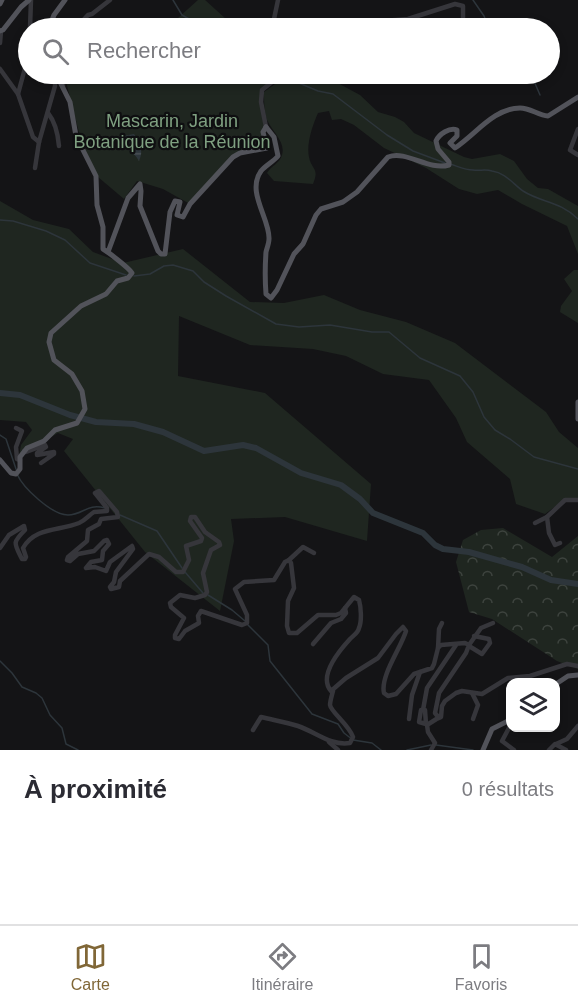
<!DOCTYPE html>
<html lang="fr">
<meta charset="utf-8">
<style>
body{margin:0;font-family:Helvetica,sans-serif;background:#f7f7f7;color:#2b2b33}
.controls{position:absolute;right:18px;bottom:18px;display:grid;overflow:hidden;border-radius:12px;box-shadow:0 3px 9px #0003}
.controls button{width:54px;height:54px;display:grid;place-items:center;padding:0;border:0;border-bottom:2px solid #e1e1e2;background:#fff;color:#2b2b33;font:30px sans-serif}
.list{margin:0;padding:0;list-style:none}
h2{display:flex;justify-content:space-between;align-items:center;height:78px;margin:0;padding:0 24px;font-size:26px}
h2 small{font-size:20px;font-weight:400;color:#7c7c81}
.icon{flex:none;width:33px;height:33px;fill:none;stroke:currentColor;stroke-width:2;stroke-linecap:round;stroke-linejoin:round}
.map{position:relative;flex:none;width:578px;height:750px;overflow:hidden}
.search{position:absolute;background:#fff;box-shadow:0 3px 9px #0003;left:18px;right:18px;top:18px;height:66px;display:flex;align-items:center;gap:15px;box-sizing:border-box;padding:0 21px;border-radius:33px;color:#7c7c81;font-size:22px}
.sheet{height:174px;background:#fff}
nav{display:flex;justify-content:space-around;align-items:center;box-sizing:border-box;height:84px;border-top:2px solid #e1e1e2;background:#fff;font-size:16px;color:#7c7c81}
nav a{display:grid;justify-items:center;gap:3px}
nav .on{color:#806737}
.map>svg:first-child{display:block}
</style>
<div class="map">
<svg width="578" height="750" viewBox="0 0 578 750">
<defs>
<pattern id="forest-crowns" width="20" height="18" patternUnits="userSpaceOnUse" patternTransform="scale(1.5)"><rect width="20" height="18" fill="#1f2620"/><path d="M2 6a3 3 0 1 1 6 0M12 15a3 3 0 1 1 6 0" fill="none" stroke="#3d433e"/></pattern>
<pattern id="water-rules" width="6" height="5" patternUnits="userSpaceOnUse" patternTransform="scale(1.5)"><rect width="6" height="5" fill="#2d353b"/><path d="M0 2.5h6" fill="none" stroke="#495055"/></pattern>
</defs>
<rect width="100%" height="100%" fill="#141416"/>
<g fill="#1f2620">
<path d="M198,0H205L236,28H117L126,18L168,27Z"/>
<path d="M64,74H282L262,90L264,129L267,145L240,153L190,204L163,189L137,181L124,199L98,177L81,140Z"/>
<path d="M289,74L323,75L360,95L378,112L395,117L404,122L414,133L464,157L472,159L500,154L514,161L527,179L538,188L548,189L578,206V254L567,226L522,204L498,190L477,194L459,189L426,168L384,148L354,125L341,119L332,120L329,111L318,113C313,124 306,144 309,157C311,169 320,168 313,184L274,181L267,173C271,166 280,163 282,155C286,142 272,131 267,120C264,111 264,101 264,92Z"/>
<path d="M0,201L33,220L69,229L93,252L123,263L183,249L250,302L284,303L324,295L360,310L406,322L455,343L546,412L559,432L578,448V502L564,500L545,514L516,504L510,479L467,442L456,418L429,380L383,374L346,356L313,349L250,345L179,316L178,376L265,393L371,484L367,541L285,517L231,519L234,541L220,611L145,552L64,451L73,439L58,433L19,456L21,445L32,430L26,422L0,420Z"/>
<path d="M574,270H578V323L560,312L561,306L572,291L564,279Z"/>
</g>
<path fill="url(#forest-crowns)" d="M503,528L552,557L578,536V669L557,661L492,619L469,612L456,562L463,540L481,530Z"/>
<path fill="url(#water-rules)" d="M134,134C140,144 144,150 139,161C133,150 125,150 117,140L118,137Z"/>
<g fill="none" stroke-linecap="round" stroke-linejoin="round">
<g stroke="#2d353b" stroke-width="1.5">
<path d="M173,0L182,15L205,28"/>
<path d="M473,0L484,16L489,28"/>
<path d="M531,74L540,95"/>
<path d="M287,78L318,91L333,94L387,135L413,151L445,163"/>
<path d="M450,164C457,166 465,170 473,170C479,171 486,169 492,171C506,173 513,184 523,191C542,203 560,201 578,219"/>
<path d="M0,220L13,221L46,231L65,240L90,263L126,275"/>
<path d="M134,276L150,274L164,266L173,265L193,271L204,282L226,296L276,324L299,327L330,325L372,332H389L420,358L460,376L473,392L484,417L495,430L510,439L534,457L578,469"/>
<path d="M0,435L6,439L16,469"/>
<path d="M17,474C23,488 52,515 68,515C83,515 87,503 105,508"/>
<path d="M120,515L157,531L182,568"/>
<path d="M185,572L203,593"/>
<path d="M208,595L232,610L245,621"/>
<path d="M248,625L268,645L270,661L312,714L338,724L344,733L353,740L372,743L381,750"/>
<path d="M0,661L12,673L22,687L36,693L42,698L50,715L62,728L66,744L78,750"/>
<path d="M436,745L473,750"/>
<path d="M407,750L431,745"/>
</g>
<path stroke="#2d353b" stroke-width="6" d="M0,393L20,395L70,415L96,422L134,424L163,432L204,451L243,445L256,448L301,473L341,485L360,499L373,513L423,533L435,545L443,549L469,552L522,567L551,580L578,584"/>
<g stroke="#36363b" stroke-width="4.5">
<path d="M30,28L31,0"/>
<path d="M76,28L88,15L92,14L110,0"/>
<path d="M278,28L274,19L278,0"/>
<path d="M349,28L357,23L408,19L455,4L463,6V19L456,28"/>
<path d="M0,43L1,31"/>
<path d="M0,69L18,94L33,137L39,142"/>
<path d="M63,74V88"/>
<path d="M413,74L409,77L413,81L432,74"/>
<path d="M18,94L28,57"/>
<path d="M48,113C56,123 58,134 59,146"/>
<path d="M266,127L261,102L262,90L282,74"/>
<path d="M578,129L570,150L578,155"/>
<path d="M35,168L39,142L55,86V74"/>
<path d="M16,428L22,431L16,447L17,459L20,460"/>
<path d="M24,451L26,452L45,445L46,447L37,453V455L54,452V454L41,463"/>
<path d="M535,523L547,517"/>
<path d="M560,543L555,545L549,533L547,517L565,500H578"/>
<path d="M0,548L9,535L24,526L25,530C12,543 14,543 22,559H25L26,557L23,548C35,527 59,531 79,523C86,520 88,516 94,512L107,511V508L95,493L99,491L117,512L118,517L101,519L99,524L88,530L87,541L68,557L67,560L70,561L78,554L94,551L104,541L107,540L109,544L103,551L102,560L91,562L86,568L95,567L106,571L110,562L132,546L133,549L116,572L114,582L110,587L111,589L119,587L120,581L149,554L159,557L176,572H183L189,560L186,546L201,541L202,538L190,521L191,517H195L205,532L219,542L220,545L211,550L203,573L207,592L205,595L195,598L180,595L170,603L171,607L184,618L175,635V638L179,639L185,631L199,623L198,616L201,611L242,625L247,623V615L235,589L244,582L274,580L285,562L289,560L291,563L294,588L288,601L287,626L289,633H297L318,615H336L341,613L354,597L359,600C361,607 362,621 359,628C358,633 354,635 350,639C339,651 318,676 331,691L346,678L378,658L396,634L403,627L406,631C401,648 380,676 384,693L388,696L396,694L414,674L432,668L434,664L438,648L441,645L465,643L469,645L466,653L439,693L435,713L439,718L441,717L442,706L445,701L456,693L462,691L482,694L508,678L530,676L567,664L578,666"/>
<path d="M289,560L303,547L314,553"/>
<path d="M313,644L331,623L341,619L346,613L345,608"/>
<path d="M469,645L481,628L493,623"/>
<path d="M469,646L482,654L490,643L489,639L474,636"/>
<path d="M438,648L439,629L442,623"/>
<path d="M472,693L478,705L473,719"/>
<path d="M421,710H425L426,724L419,722Z"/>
<path d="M423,710L427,688L456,645"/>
<path d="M409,719L412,695L420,672"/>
<path d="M510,726L502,741L514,750"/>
<path d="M253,730L261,717C273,720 286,722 298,726C316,732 330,746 350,743L353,737C349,725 331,712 330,705C330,701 332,695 333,691"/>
<path d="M329,742L338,750"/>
<path d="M556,744L567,739L578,726"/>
<path d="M431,750L435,743L428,732L427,725L438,718"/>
<path d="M549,750L555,744L566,750"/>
</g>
<g stroke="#52535a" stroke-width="5">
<path d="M0,4L2,0"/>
<path d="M49,28L54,15L65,0"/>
<path d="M0,31L3,30L21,7L29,0"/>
<path d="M266,127L274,137L278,156C273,162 266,165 261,171C246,192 270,219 269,239C269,243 267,248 266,252C265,266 265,281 266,294L271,298L277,290L294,254L303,244L316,215L321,209L343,202L357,192L388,157C407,150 428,171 449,165V162L438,149L436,141C439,134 450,127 457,130V136L450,143L455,148C475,135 494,108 520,108C530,108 538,115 548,116L578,97"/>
<path d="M108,252L128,198L140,184L141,191L140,206L158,251L161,254H165L170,212L175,201L180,202L177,215L183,217L190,204L233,157L240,153L267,148L263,132L266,127"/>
<path d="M578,402V419"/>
<path d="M0,460L11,473L16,474L20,469V457L27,448L44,441L55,430L77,423L85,409L82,391L72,374L54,360L49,342L51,333L81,306L106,294L117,281L128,278L132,273C129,268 108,252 103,249V227L97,205L96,176L76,136L70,102L56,74"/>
<path d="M556,684L568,676L578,675"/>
<path d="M483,750L492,729L510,720"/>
</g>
</g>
<g text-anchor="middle" stroke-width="4.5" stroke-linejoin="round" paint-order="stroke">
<g font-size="18" fill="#7fa081" stroke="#0f0f11">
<text x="172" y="127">Mascarin, Jardin<tspan x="172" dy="21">Botanique de la Réunion</tspan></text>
</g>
</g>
</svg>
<div class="controls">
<button><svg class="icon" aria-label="layers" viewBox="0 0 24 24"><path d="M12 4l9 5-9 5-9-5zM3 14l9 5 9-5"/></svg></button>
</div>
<div class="search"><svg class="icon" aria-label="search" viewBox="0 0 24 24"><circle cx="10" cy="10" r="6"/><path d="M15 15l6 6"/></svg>Rechercher</div>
</div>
<section class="sheet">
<h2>À proximité<small>0 résultats</small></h2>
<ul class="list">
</ul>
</section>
<nav>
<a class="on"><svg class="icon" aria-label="map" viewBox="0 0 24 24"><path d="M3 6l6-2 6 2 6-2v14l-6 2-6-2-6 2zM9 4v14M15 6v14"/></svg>Carte</a>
<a><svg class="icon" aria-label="directions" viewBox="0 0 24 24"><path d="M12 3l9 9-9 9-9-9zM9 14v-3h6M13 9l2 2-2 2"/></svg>Itinéraire</a>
<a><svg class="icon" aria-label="saved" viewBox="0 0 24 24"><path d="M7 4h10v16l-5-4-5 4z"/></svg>Favoris</a>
</nav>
